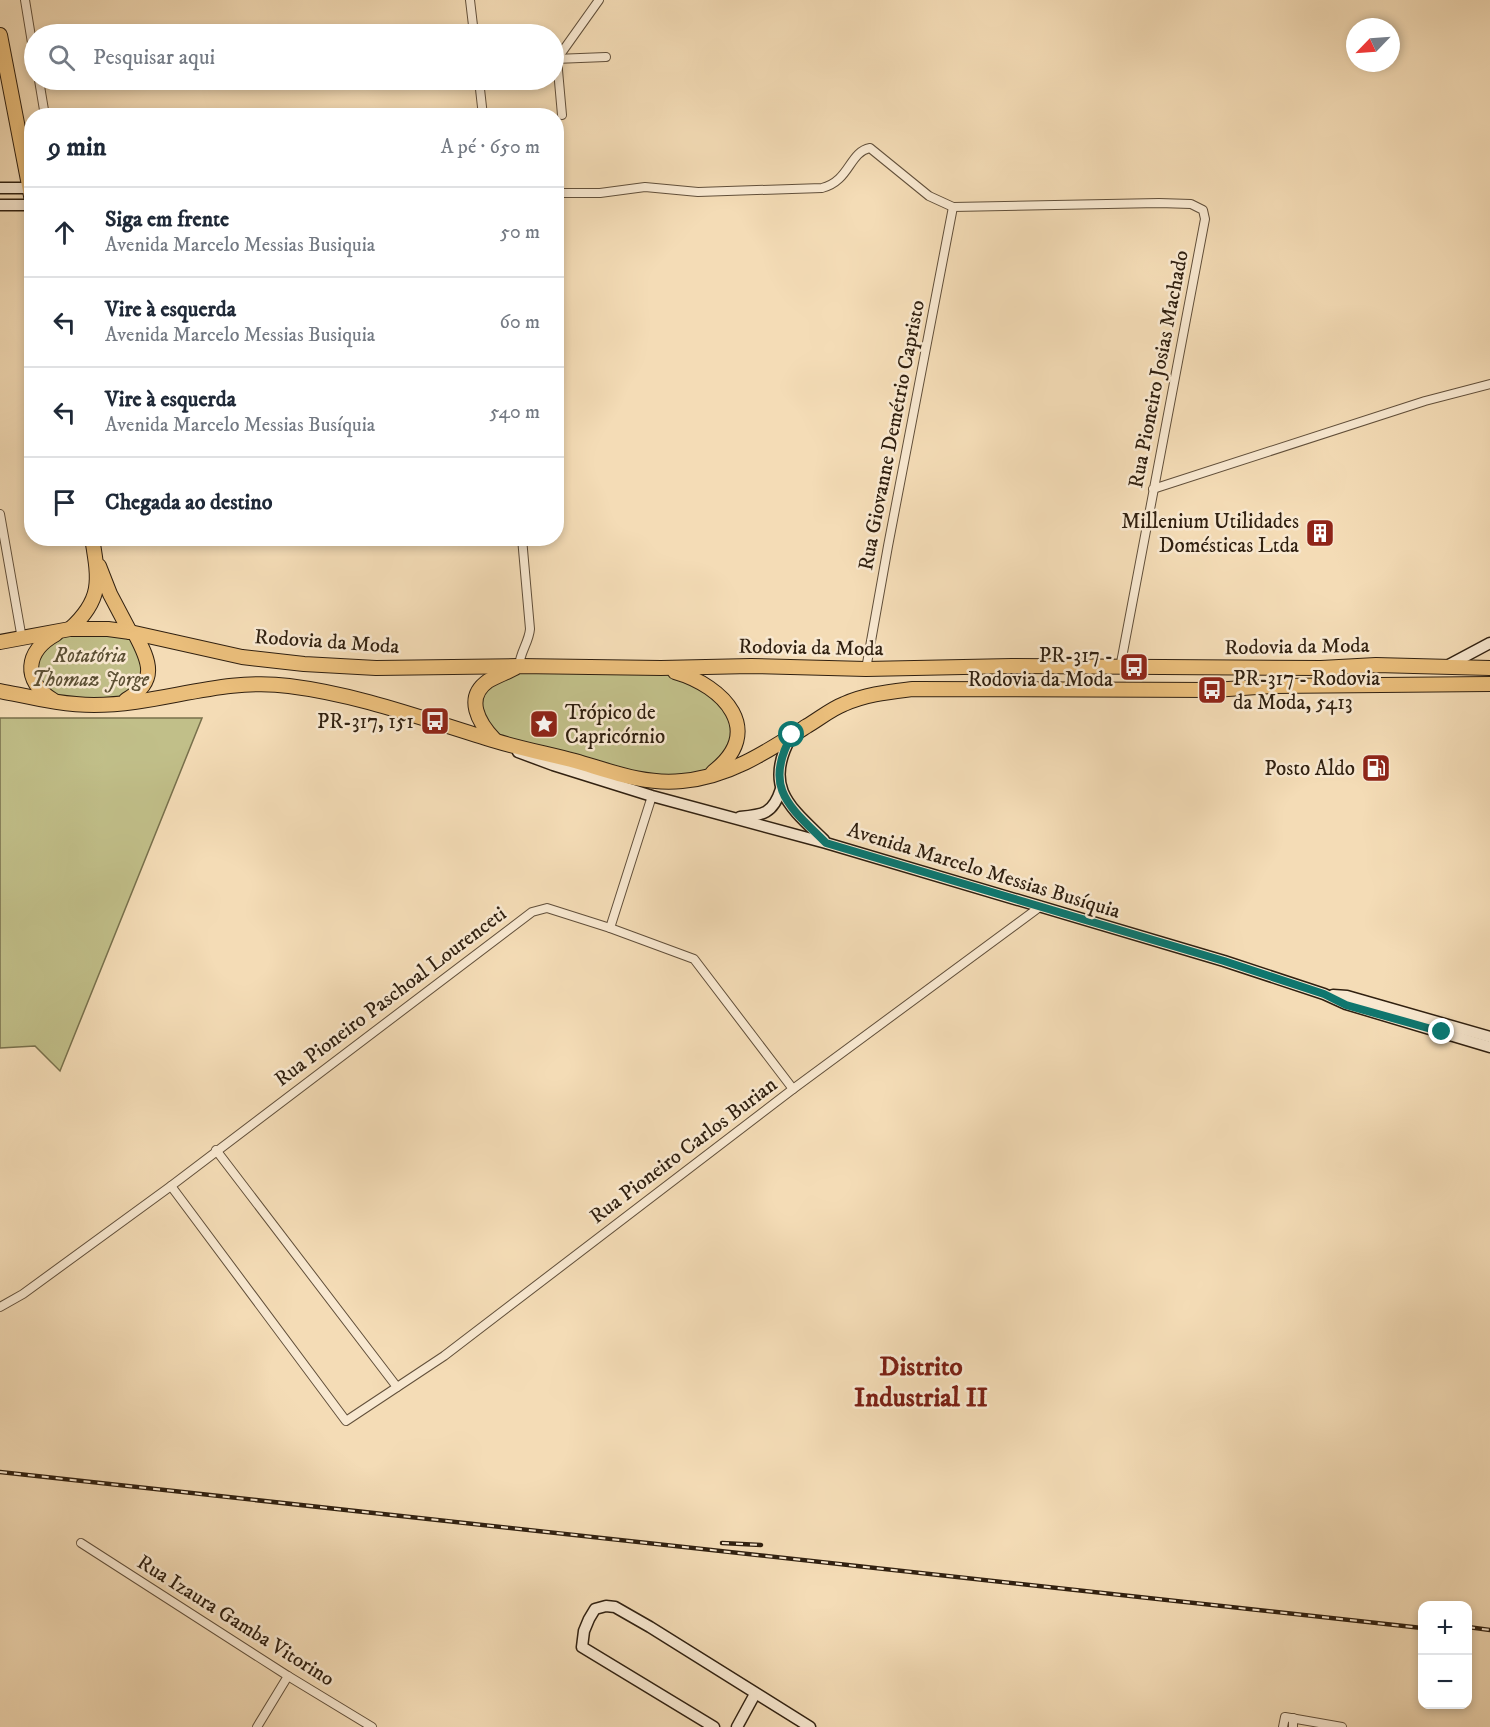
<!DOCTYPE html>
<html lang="pt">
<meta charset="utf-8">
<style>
body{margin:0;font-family:"IM FELL DW Pica",serif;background:#f2f2f3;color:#1f2937}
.controls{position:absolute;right:18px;bottom:18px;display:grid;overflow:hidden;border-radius:12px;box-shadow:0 3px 9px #0003}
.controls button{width:54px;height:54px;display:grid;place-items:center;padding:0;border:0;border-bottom:2px solid #e0e1e3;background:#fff;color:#1f2937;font:30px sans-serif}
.compass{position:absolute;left:1346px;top:18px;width:54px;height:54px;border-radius:50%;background:#fff;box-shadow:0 3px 9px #0003;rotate:245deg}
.stop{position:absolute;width:18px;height:18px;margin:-14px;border:4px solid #0f766e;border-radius:50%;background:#fff}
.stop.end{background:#0f766e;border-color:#fff;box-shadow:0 2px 6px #0008}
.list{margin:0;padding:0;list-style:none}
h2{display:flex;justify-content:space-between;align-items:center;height:78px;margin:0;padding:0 24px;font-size:26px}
h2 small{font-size:20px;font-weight:400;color:#747a83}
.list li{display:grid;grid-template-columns:39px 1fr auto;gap:18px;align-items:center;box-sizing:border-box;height:90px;padding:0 24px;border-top:2px solid #e0e1e3}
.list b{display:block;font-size:22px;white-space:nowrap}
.list p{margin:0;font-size:20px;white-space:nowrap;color:#747a83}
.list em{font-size:20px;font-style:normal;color:#747a83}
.icon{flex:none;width:33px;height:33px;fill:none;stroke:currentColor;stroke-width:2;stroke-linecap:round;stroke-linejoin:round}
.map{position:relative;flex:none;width:1490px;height:1727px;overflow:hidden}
.search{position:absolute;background:#fff;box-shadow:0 3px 9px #0003;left:24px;top:24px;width:540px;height:66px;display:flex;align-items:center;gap:15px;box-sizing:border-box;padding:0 21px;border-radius:33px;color:#747a83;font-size:22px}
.panel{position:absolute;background:#fff;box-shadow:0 3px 9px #0003;left:24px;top:108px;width:540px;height:438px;border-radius:24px}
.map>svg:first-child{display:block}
</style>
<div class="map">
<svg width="1490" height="1727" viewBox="0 0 1490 1727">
<rect width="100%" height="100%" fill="#f4dcb6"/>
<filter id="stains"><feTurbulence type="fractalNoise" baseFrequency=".00333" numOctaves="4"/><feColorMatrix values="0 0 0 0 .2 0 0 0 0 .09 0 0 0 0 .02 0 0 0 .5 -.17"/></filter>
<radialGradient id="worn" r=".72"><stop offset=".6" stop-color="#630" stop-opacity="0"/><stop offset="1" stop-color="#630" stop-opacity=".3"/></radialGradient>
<g fill="#c1bf89" stroke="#78704c" stroke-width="1.5">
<path d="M60,631L130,632L149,673L121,703L44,694L32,661Z"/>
<path d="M519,666L661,668L713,689L738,732L704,779L664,783L496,741L476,704L477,695Z"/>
<path d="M0,718H202L60,1071L35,1046L0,1048Z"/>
</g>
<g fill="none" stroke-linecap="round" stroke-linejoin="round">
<g stroke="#614f3a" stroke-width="10">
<g id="street">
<path d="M25,0L34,55"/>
<path d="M470,0L474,34"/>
<path d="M555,59L606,57"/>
<path d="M39,80L45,116"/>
<path d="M479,80L483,116"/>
<path d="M562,115L557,59L599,0"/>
<path d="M556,193H600L645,187L698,192L822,188C850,181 849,152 870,148L929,196L953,207L1159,203L1191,204L1203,210L1205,219L1120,668"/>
<path d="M1153,489L1425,401L1490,384"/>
<path d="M0,514L22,639"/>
<path d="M519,666C520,652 529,642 530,629L522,538"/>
<path d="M866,669L888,546L953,207"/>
<path d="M610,928L652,796"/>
<path d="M216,1150L397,1387"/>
<path d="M171,1186L346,1421L444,1356L793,1089L1041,906"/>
<path d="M0,1307L23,1294L171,1186L532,912L547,908L610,928L694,959L793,1089"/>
<path d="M81,1543L288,1676L372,1727"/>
<path d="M1293,1718V1727"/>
<path d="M257,1727L288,1676"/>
<path d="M1283,1727L1285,1717L1342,1727"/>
</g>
</g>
<g stroke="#302010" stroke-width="13">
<g id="secondary">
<path d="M0,188H28"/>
<path d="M0,205H32"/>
<path d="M1445,667L1490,643"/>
<path d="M791,737C763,787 790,807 824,840"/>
<path d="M518,752L553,765L652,796L826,843L1224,961L1324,994L1346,1004L1490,1047"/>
<path d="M740,817C763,815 773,814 781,789"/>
<path d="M1333,995L1347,996L1490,1037"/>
<path d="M714,1727L582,1647L584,1631L589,1619L595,1609L606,1606L615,1607L650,1627L810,1727"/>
<path d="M737,1727L755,1694"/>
</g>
</g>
<g stroke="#302010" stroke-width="16">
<g id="highway">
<path d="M0,35L32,201"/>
<path d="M99,566L110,594L130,632"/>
<path d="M70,629C103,599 99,580 92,538"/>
<path d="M0,642L70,629H108L130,632L242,657L304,664L376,668L519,666L661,668L751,666L866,669L1012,666L1321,668L1376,665L1490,668"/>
<path d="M675,672C724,686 766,731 713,772"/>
<path d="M0,691C31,697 62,705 94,705C160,705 221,677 289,686C361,695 426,720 496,741C522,749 549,754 575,761C610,771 644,785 682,781C729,777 768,751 807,726C819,719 831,709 844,704C867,694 889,692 913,689L1214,690L1273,686L1490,684"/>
<path d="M53,700C22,681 25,651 56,634"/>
<path d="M126,700C158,681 150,662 135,634"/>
<path d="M494,739C479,723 464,698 488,681C496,676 506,673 515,668"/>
</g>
</g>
<use href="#street" stroke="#f8e8d0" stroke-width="8"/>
<use href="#secondary" stroke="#f8e8d0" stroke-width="10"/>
<use href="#highway" stroke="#eabe7b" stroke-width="14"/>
<g stroke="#302010" stroke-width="4.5">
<g id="rail">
<path d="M0,1472L1422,1628"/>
<path d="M722,1543L761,1545"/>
<path d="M1468,1627L1490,1630"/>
</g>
</g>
<use href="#rail" stroke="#f8e8d0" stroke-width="2" stroke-dasharray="7" stroke-linecap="butt"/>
</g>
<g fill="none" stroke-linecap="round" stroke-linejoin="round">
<path stroke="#0f766e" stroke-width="8" d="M792,735C762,788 790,807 826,843L1224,961L1324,994L1346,1005L1442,1032"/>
</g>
<defs>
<g id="building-square" transform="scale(1.5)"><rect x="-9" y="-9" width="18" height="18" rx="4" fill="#8f2418" stroke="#f8e8d0"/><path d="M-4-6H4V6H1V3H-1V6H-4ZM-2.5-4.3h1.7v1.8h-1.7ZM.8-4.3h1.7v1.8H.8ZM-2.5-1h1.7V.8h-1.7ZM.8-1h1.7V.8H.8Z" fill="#fff"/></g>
<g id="bus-square" transform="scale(1.5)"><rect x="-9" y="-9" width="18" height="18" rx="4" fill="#8f2418" stroke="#f8e8d0"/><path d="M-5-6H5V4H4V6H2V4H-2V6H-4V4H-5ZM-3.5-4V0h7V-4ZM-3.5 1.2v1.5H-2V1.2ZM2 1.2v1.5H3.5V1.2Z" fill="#fff"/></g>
<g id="sight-square" transform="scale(1.5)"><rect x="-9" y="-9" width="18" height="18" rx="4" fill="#8f2418" stroke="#f8e8d0"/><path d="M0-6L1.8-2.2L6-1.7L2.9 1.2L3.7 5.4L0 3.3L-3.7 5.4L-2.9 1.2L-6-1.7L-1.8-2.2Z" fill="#fff"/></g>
<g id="fuel-square" transform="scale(1.5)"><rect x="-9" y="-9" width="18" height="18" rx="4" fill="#8f2418" stroke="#f8e8d0"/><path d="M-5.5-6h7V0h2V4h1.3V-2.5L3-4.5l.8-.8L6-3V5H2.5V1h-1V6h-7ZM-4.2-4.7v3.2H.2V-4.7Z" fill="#fff"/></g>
</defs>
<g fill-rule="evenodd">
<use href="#building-square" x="1320" y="533"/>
<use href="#bus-square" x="1134" y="667"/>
<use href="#bus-square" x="1212" y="690"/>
<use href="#bus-square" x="435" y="721"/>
<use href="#sight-square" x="544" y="724"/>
<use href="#fuel-square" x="1376" y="768"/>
</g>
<g text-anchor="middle" stroke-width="5" stroke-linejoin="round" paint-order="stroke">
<g font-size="21" fill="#302010" stroke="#f8e8d0">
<text transform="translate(1158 369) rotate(-79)" y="7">Rua Pioneiro Josias Machado</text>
<text transform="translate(891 435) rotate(-79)" y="7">Rua Giovanne Demétrio Capristo</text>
<text transform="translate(327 641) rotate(4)" y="7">Rodovia da Moda</text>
<text transform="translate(1297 646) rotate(-1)" y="7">Rodovia da Moda</text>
<text transform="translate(811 647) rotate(1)" y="7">Rodovia da Moda</text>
<text transform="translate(984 870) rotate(17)" y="7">Avenida Marcelo Messias Busíquia</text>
<text transform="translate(390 996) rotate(-37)" y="7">Rua Pioneiro Paschoal Lourenceti</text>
<text transform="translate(683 1150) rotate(-37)" y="7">Rua Pioneiro Carlos Burian</text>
<text transform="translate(236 1620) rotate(32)" y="7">Rua Izaura Gamba Vitorino</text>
</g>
<g font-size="21" fill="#302010" stroke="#f8e8d0" text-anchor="end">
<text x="1299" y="528">Millenium Utilidades<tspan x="1299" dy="24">Domésticas Ltda</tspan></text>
<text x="1113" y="662">PR-317 -<tspan x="1113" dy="24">Rodovia da Moda</tspan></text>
<text x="1233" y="685" text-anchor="start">PR-317 - Rodovia<tspan x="1233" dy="24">da Moda, 5413</tspan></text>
<text x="565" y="719" text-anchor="start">Trópico de<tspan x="565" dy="24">Capricórnio</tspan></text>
<text x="414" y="728">PR-317, 151</text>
<text x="1355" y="775">Posto Aldo</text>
</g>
<g font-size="21" font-style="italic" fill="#5c5034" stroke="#f8e8d0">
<text x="90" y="662">Rotatória<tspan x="90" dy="24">Thomaz Jorge</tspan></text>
</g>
<g font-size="27" font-weight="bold" fill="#7a1f14" stroke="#f8e8d0">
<text x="921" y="1375">Distrito<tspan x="921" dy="31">Industrial II</tspan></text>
</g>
</g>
<rect width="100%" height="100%" filter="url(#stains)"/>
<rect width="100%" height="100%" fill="url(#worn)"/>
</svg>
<div class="controls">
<button>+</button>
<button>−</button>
</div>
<svg class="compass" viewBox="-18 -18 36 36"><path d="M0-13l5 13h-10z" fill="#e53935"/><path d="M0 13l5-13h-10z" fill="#747a83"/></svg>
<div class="stop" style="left:792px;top:735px"></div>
<div class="stop end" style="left:1442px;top:1032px"></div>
<div class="search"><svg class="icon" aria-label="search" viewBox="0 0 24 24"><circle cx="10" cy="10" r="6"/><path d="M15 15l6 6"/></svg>Pesquisar aqui</div>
<section class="panel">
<h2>9 min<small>A pé · 650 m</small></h2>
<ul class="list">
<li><svg class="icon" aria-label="ahead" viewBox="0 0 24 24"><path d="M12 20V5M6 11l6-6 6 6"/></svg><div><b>Siga em frente</b><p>Avenida Marcelo Messias Busiquia</p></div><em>50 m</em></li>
<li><svg class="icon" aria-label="left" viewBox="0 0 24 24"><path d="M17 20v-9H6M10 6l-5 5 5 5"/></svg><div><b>Vire à esquerda</b><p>Avenida Marcelo Messias Busiquia</p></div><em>60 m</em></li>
<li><svg class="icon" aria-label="left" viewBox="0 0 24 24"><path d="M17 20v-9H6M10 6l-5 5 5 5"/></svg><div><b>Vire à esquerda</b><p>Avenida Marcelo Messias Busíquia</p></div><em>540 m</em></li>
<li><svg class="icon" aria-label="arrive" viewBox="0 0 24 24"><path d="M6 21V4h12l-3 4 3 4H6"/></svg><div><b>Chegada ao destino</b></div></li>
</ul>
</section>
</div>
